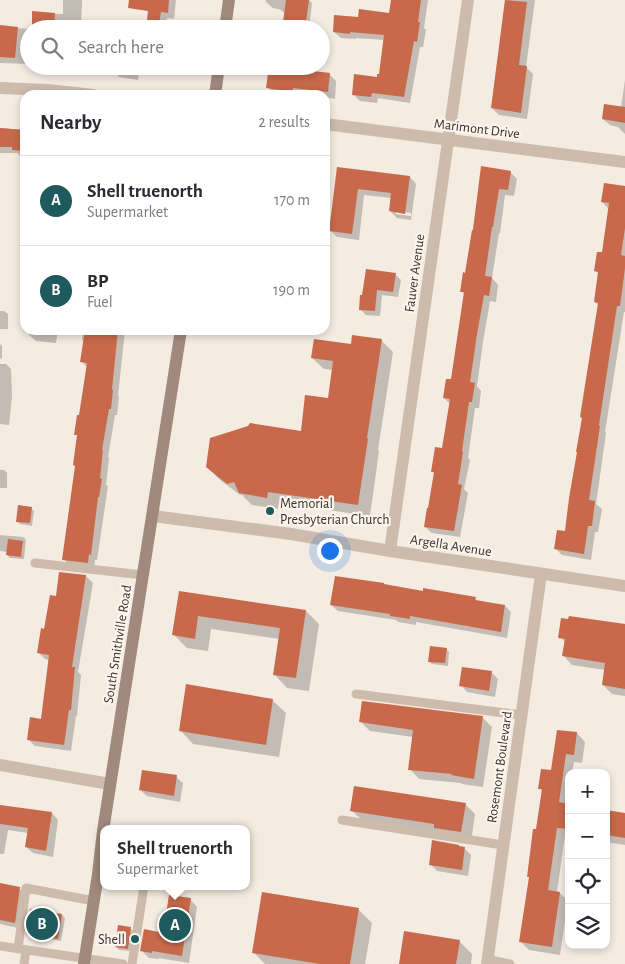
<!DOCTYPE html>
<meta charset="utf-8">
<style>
body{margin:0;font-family:"Alegreya Sans",sans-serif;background:#f7f7f7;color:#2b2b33}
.controls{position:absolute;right:15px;bottom:15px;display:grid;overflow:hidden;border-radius:10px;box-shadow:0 2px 8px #0003}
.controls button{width:45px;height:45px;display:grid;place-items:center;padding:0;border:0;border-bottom:1px solid #e1e1e2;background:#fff;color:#2b2b33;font:25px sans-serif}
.you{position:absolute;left:329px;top:550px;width:18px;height:18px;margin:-12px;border:4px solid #fff;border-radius:50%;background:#1a73e8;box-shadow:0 0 0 8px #1a73e833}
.badge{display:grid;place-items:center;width:32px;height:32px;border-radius:50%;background:#1f5a5e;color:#fff;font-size:16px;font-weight:700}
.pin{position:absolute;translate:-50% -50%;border:2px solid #fff;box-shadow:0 1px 5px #0006}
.popup{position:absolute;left:100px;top:825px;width:150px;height:65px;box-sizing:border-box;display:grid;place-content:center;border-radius:10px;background:#fff;filter:drop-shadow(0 1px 4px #0005);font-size:16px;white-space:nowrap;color:#7c7c81}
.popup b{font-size:19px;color:#2b2b33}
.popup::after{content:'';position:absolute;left:50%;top:100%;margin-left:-10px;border:10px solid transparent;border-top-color:#fff}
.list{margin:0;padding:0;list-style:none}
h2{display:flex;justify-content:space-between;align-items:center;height:65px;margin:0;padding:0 20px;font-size:21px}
h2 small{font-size:16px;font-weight:400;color:#7c7c81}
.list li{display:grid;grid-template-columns:32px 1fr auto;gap:15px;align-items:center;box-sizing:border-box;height:90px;padding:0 20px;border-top:1px solid #e1e1e2}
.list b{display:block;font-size:19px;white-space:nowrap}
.list p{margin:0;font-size:16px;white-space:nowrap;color:#7c7c81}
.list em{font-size:16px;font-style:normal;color:#7c7c81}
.icon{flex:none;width:28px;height:28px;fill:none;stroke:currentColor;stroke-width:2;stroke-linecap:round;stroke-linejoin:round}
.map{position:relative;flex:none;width:625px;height:964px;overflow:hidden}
.search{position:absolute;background:#fff;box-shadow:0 2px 8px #0003;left:20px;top:20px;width:310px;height:55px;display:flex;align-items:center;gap:12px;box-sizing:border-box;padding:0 18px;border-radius:28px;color:#7c7c81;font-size:19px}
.panel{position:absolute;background:#fff;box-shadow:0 2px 8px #0003;left:20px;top:90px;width:310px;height:245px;border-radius:15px}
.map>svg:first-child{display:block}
</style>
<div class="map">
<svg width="625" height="964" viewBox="0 0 625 964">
<rect width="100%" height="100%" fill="#f4ebe1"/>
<g fill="#0003" fill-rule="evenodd">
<path d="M63,0H82L81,29H33L34,13L63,14Z"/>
<path d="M151,0H176L174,19L167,18L165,29H143L144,24H148Z"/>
<path d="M266,0H309L312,3L309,29H283L285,13L281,10L273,8L266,2Z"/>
<path d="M392,0H428L424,28L426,30L423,47H420L410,103L378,98L377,103L360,101L353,94L378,78L380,75L385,40L356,38V39L341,38L334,32L359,19L390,14Z"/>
<path d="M505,0H535L526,67L533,74L527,119L499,115L492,108Z"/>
<path d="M0,27L29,29V64L0,63Z"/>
<path d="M77,66H140L138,80L119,77L113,71Z"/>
<path d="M150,66H168L167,69Z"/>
<path d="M270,66H304L303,72L330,75L336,81L335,99L325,97V95L274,94L268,87Z"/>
<path d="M625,80V134L618,127L610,125L603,119L621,108Z"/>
<path d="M0,128L25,130V157L20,156L17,153H0Z"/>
<path d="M338,168L410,177L416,184L411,220L397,218L390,211L392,198L364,195L359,240L337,237L330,230ZM396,211L411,213V216L396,214Z"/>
<path d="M482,168L510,172L517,179L514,196L505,195L500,233H499L492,278L498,285L496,302L490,301L483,342L477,386L481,391L479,408H475L468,458L470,460L464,489L468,493L460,537L432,533L425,527L435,474L432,471L443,449L450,404L444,398L452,381L465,295L461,291L466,274Z"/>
<path d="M625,187V312H624L605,432L606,433L596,504L602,509L598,532H595L591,560L562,555L556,549L566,532L599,305L595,302L599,274L596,271L603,254L609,209L602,202Z"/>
<path d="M395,274L401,280L398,297L382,295L380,316L366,315L360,309L364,296Z"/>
<path d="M0,311H4L8,314V329H0Z"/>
<path d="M29,330H58L56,343L36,341L29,335Z"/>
<path d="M83,330H125L118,396L119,397L117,415H115L108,457L109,458L106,485L108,486L97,560H95L94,569L70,566L64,559L76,467L78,437L76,434L80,417L88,368L82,362L84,342L82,340Z"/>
<path d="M381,340L393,352L378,450L379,451L370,516L279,503L278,509L252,505L242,495H240L219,479L207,467L302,432L329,400L333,370L324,369L312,358L352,345Z"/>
<path d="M0,344L2,346V358L0,359Z"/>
<path d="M0,364H6L11,369L12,397L9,425L0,424Z"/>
<path d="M0,470H4L7,473V488H0Z"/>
<path d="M31,508L34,511L32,526L20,524L17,521Z"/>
<path d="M0,535L23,537L26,540L24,559L10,558L7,555L8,552L0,551Z"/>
<path d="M60,573L86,576L93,583L78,672L81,675L77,716H76L71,751L35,746L28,739L42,720L49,660L45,659L38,652L57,598Z"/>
<path d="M180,593L306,611L319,624L309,691L287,688L274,674L279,639L211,629L208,651L187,648L174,635Z"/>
<path d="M475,598L478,601L505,606L511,612L507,638L416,622V625L398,622L396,620L338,611L331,605Z"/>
<path d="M625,625V696L612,694L603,685L605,670L572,665L564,656L566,643L560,637Z"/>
<path d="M446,649L449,652L448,666L432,664L429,661Z"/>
<path d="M491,672L498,679L495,697L467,692L461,685Z"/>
<path d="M272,700L286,713L279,757L193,744L180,730Z"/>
<path d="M483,718L492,727L483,787L462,784L461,783L419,779L410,769L413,737L370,731L360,721Z"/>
<path d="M577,733L585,742L582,763L574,762L572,773H569L568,805H569V836L565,835L557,892L560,893L568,901L560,955L529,950L521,942L530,878L528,876L537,831L543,792L539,788L552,772Z"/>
<path d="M176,777L183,783L180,802L147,796L140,790Z"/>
<path d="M465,804L475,814L471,842L362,820L351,810Z"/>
<path d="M0,806L52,813L58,820L53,857L33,853L26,847L28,833L8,830L4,854H0Z"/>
<path d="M606,811L625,814V845L606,842Z"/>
<path d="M461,848H464L471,855L468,876L437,871L430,864Z"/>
<path d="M0,885L19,888L26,895L22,929L0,924Z"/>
<path d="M190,899L197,907L189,963L159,958V959L149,958L142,951L164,934Z"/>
<path d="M358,909L372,923L365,964H265L253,952Z"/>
<path d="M62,915L65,918L61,941L31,936L28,933Z"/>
<path d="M131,929L134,932L131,951L119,950L116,947Z"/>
<path d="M459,941L472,954L471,964H400Z"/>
</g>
<g fill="#c8694b">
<path d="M129,0H169L168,13L161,12L158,29H146L148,11L128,8Z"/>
<path d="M286,0H309L305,29H282Z"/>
<path d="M391,0H421L418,22H420L417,42L414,41L404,97L372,93L371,97L352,95L354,74L377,77V74H379L384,35L350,32V34L333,32L334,15L358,17L359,9L389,13Z"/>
<path d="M505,0L527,2L519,65L527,66L521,113L491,108Z"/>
<path d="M32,11L55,13L54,29H32Z"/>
<path d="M0,25L18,27L15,58L0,57Z"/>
<path d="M269,66H296V69L330,73L328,92L293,88V92L266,88Z"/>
<path d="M604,104L625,107V123L602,119Z"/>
<path d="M0,128L25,130V151L12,150V147H0Z"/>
<path d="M481,166L511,171L508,190L499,189L493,227H492L485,276L492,277L489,296L484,295L477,334L470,382L475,383L472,402H469L462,451L463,452L458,484L462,485L454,531L424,527L427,508H428L434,472H431L435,447L442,448L450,399L443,398L446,379H451L464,292H460L463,272L465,273L472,230H473Z"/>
<path d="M337,167L410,176L405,214L389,211L391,193L358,189L352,234L329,231Z"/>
<path d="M604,183L625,186V228L621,255L625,256V268L620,306H617L599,425L600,426L589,500L595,501L592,526H588L584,554L554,549L557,530L565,531L569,498L577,452H576L582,418L580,417L598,303L594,302L598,272L594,271L597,252H602L609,203L601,202Z"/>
<path d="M366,269L396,273L393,292L377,290L375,311L359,310L360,295H362Z"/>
<path d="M85,330H118L112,389L113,390L111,409H109L102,450H103L100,478L102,479L99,497H98L91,555L89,554L88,563L62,560L75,466L73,465L77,435H74L77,415H79L87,363L80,362Z"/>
<path d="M352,335L382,339L367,438L368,439L358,505L268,492L267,498L239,493L234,482L227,484L206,467L210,438L248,426L250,423L301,431L305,395L328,398L333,361L311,358L314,339L351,344Z"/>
<path d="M18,505L32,507L30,523L16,522Z"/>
<path d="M8,539L23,541L21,557L6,555Z"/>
<path d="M59,572L86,575L72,667H75L71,710H69L64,745L27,740L30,717L41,719L49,655L37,653L41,628L44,629L50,595L56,596Z"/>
<path d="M335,576L384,583V584L423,591V588L476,597L475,600L505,605L501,632L410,616V619L390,616V614L330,605Z"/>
<path d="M179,591L306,610L296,678L273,675L280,628L198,616L195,639L172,635Z"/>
<path d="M569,616L625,624V689L602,685L605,663L562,656L565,639L558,638L561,618L568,619Z"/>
<path d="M430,646L447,648L445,663L428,662Z"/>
<path d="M462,667L492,671L489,691L459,686Z"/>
<path d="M186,684L273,699L266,745L179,731Z"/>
<path d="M362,701L483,716L474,779L451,775L452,774L408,770L413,730L359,722Z"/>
<path d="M557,730L577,732L574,755L566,754L559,802L569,804V829L557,828L548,890L560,892L552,947L519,942L529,877H527L533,829H536L542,789H538L541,769L551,770Z"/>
<path d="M142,770L177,775L174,796L139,790Z"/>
<path d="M354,786L466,803L461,832L434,828V824L350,811Z"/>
<path d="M0,805L52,812L46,851L25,847L28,828L0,824Z"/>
<path d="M606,810L625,813V838L606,835Z"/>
<path d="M432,840L459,845V846L465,847L462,870L429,865Z"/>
<path d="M0,883L20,887L15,923L0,920Z"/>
<path d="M262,892L359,908L350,964H320L252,953Z"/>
<path d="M169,895L191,898L182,956L152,951V953L140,951L144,929L163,933Z"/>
<path d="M30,909L62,914L58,939L26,934Z"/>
<path d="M118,925L131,927L128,949L115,947Z"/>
<path d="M404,931L460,940L456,964H399Z"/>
</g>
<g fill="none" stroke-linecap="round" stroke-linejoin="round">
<g stroke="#cdbbac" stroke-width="9">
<path d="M35,563L143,575"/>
<path d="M356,694L521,715"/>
<path d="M342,820L503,845"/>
<path d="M0,946L123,964"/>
<path d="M18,949L26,888L94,901"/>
<path d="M487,959L510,964"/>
<path d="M24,964L26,950"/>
<path d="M132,964L144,886"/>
</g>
<g stroke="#cdbbac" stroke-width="12">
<path d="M0,88L48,90L93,95"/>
<path d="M325,124L625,162"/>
<path d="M153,516L291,534L390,551L625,586"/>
<path d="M390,551L468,0"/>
<path d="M0,765L110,784"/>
<path d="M487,964L541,574"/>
</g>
<g stroke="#a18a7d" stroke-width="12">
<path d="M225,29L229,0"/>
<path d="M215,95L219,66"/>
<path d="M84,964L98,874L103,831L181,330"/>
</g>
</g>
<g fill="#1f5a5e" stroke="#fbf5ee" stroke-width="2">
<circle cx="270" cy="511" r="5"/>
<circle cx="135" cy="939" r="5"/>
</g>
<g text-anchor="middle" stroke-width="4.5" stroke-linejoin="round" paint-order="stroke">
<g font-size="14" fill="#3b302b" stroke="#fbf5ee">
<text transform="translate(477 128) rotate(7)" y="5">Marimont Drive</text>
<text transform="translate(414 273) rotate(-82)" y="5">Fauver Avenue</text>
<text transform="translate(451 545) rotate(9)" y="5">Argella Avenue</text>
<text transform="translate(117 644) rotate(-81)" y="5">South Smithville Road</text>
<text transform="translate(499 767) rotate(-82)" y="5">Rosemont Boulevard</text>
</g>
<g font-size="14" fill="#3b302b" stroke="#fbf5ee" text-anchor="start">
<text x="280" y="508">Memorial<tspan x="280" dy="16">Presbyterian Church</tspan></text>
<text x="125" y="944" text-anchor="end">Shell</text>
</g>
</g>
</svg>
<div class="controls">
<button>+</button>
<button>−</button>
<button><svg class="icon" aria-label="locate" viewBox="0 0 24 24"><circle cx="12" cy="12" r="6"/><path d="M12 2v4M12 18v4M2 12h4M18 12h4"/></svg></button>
<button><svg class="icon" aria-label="layers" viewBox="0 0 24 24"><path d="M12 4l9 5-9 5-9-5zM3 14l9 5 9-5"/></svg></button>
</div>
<div class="you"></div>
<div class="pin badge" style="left:175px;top:925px">A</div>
<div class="popup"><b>Shell truenorth</b>Supermarket</div>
<div class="pin badge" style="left:42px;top:924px">B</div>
<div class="search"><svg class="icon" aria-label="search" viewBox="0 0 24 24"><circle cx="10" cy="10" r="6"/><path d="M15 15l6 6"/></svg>Search here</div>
<section class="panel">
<h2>Nearby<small>2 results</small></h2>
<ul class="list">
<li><span class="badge">A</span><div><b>Shell truenorth</b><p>Supermarket</p></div><em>170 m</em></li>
<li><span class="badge">B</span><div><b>BP</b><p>Fuel</p></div><em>190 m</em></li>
</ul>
</section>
</div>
